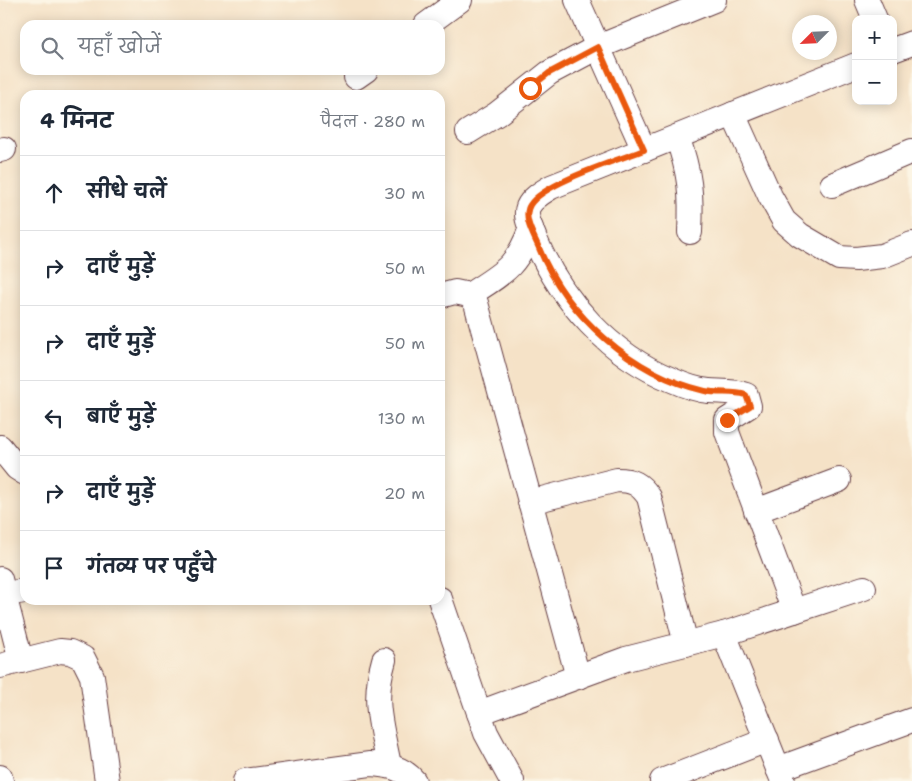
<!DOCTYPE html>
<html lang="hi">
<meta charset="utf-8">
<style>
body{margin:0;font-family:"Shantell Sans","Playpen Sans Deva",sans-serif;background:#f2f2f3;color:#1f2937}
.controls{position:absolute;right:15px;top:15px;display:grid;overflow:hidden;border-radius:10px;box-shadow:0 2px 12px #0003}
.controls button{width:45px;height:45px;display:grid;place-items:center;padding:0;border:0;border-bottom:1px solid #e0e1e3;background:#fff;color:#1f2937;font:25px sans-serif}
.compass{position:absolute;left:792px;top:15px;width:45px;height:45px;border-radius:50%;background:#fff;box-shadow:0 2px 12px #0003;rotate:246deg}
.stop{position:absolute;width:15px;height:15px;margin:-11px;border:4px solid #ea580c;border-radius:50%;background:#fff}
.stop.end{background:#ea580c;border-color:#fff;box-shadow:0 1px 5px #0008}
.list{margin:0;padding:0;list-style:none}
h2{display:flex;justify-content:space-between;align-items:center;height:65px;margin:0;padding:0 20px;font-size:21px}
h2 small{font-size:16px;font-weight:400;color:#747a83}
.list li{display:grid;grid-template-columns:32px 1fr auto;gap:15px;align-items:center;box-sizing:border-box;height:75px;padding:0 20px;border-top:1px solid #e0e1e3}
.list b{display:block;font-size:19px;white-space:nowrap}
.list em{font-size:16px;font-style:normal;color:#747a83}
.icon{flex:none;width:28px;height:28px;fill:none;stroke:currentColor;stroke-width:2;stroke-linecap:round;stroke-linejoin:round}
.map{position:relative;flex:none;width:912px;height:781px;overflow:hidden}
.search{position:absolute;background:#fff;box-shadow:0 2px 12px #0003;left:20px;top:20px;width:425px;height:55px;display:flex;align-items:center;gap:12px;box-sizing:border-box;padding:0 18px;border-radius:15px;color:#747a83;font-size:19px}
.panel{position:absolute;background:#fff;box-shadow:0 2px 12px #0003;left:20px;top:90px;width:425px;height:515px;border-radius:15px}
.map>svg:first-child{display:block}
</style>
<div class="map">
<svg width="912" height="781" viewBox="0 0 912 781">
<rect width="100%" height="100%" fill="#fcf5e5"/>
<filter id="ink" filterUnits="userSpaceOnUse"><feTurbulence type="fractalNoise" baseFrequency=".02" numOctaves="2"/><feDisplacementMap in="SourceGraphic" scale="10" xChannelSelector="R" yChannelSelector="G"/><feConvolveMatrix kernelMatrix="1 2 1 2 8 2 1 2 1" color-interpolation-filters="sRGB"/></filter>
<filter id="wash" filterUnits="userSpaceOnUse"><feTurbulence type="fractalNoise" baseFrequency=".0096" numOctaves="4" result="noise"/><feDisplacementMap in="SourceGraphic" scale="20" xChannelSelector="R" yChannelSelector="G"/><feGaussianBlur stdDeviation="1.12" result="paint"/><feColorMatrix in="noise" values="0 0 0 0 0 0 0 0 0 0 0 0 0 0 0 0 0 1.4 0 .05"/><feComposite in="paint" operator="in"/></filter>
<g filter="url(#wash)">
<rect width="100%" height="100%" fill="#f5e2c7"/>
</g>
<g filter="url(#ink)">
<g fill="none" stroke-linecap="round" stroke-linejoin="round">
<g stroke="#643c42" stroke-width="26">
<g id="minor">
<path d="M577,0L644,150"/>
<path d="M867,0L875,19"/>
<path d="M426,25L460,0"/>
<path d="M893,50L912,43"/>
<path d="M356,77L366,70"/>
<path d="M733,114L770,196L784,221L800,235L839,258L856,259L882,256L912,244"/>
<path d="M468,132L497,114L549,73L598,47L714,0"/>
<path d="M677,137C690,172 692,195 690,232"/>
<path d="M0,150L4,149"/>
<path d="M832,185L912,151"/>
<path d="M469,295C503,273 517,267 531,228"/>
<path d="M440,296L455,292L469,295L476,303L578,677"/>
<path d="M0,447L17,468L25,473"/>
<path d="M530,502L617,480C633,480 640,484 649,497L686,644"/>
<path d="M756,511L839,480"/>
<path d="M0,579L21,661"/>
<path d="M4,594L25,591"/>
<path d="M440,599L486,733L512,781"/>
<path d="M794,611L727,432V420L749,406L746,395C734,391 721,392 709,391C697,390 683,385 672,380C610,355 561,301 535,239C532,230 524,217 528,207C532,198 543,192 551,187L856,65"/>
<path d="M724,634L864,588"/>
<path d="M384,660C372,701 381,724 389,765"/>
<path d="M0,666L60,651L70,652L83,658L92,676L107,781"/>
<path d="M479,713L626,659L724,634L783,781"/>
<path d="M778,769L912,720"/>
<path d="M0,777L1,781"/>
<path d="M245,781L370,764C387,765 402,767 414,781"/>
<path d="M662,781L767,740"/>
</g>
</g>
<use href="#minor" stroke="#fff" stroke-width="24"/>
</g>
</g>
<g fill="none" stroke-linecap="round" stroke-linejoin="round" filter="url(#ink)">
<path stroke="#ea580c" stroke-width="6" d="M530,88L549,73L598,47L644,150C618,160 543,183 530,205C522,217 534,236 539,248C567,316 632,374 705,391C719,394 733,391 746,395L750,406L727,420"/>
</g>
</svg>
<div class="controls">
<button>+</button>
<button>−</button>
</div>
<svg class="compass" viewBox="-18 -18 36 36"><path d="M0-13l5 13h-10z" fill="#e53935"/><path d="M0 13l5-13h-10z" fill="#747a83"/></svg>
<div class="stop" style="left:530px;top:88px"></div>
<div class="stop end" style="left:727px;top:420px"></div>
<div class="search"><svg class="icon" aria-label="search" viewBox="0 0 24 24"><circle cx="10" cy="10" r="6"/><path d="M15 15l6 6"/></svg>यहाँ खोजें</div>
<section class="panel">
<h2>4 मिनट<small>पैदल · 280 m</small></h2>
<ul class="list">
<li><svg class="icon" aria-label="ahead" viewBox="0 0 24 24"><path d="M12 20V5M6 11l6-6 6 6"/></svg><div><b>सीधे चलें</b></div><em>30 m</em></li>
<li><svg class="icon" aria-label="right" viewBox="0 0 24 24"><path d="M7 20v-9h11M14 6l5 5-5 5"/></svg><div><b>दाएँ मुड़ें</b></div><em>50 m</em></li>
<li><svg class="icon" aria-label="right" viewBox="0 0 24 24"><path d="M7 20v-9h11M14 6l5 5-5 5"/></svg><div><b>दाएँ मुड़ें</b></div><em>50 m</em></li>
<li><svg class="icon" aria-label="left" viewBox="0 0 24 24"><path d="M17 20v-9H6M10 6l-5 5 5 5"/></svg><div><b>बाएँ मुड़ें</b></div><em>130 m</em></li>
<li><svg class="icon" aria-label="right" viewBox="0 0 24 24"><path d="M7 20v-9h11M14 6l5 5-5 5"/></svg><div><b>दाएँ मुड़ें</b></div><em>20 m</em></li>
<li><svg class="icon" aria-label="arrive" viewBox="0 0 24 24"><path d="M6 21V4h12l-3 4 3 4H6"/></svg><div><b>गंतव्य पर पहुँचे</b></div></li>
</ul>
</section>
</div>
